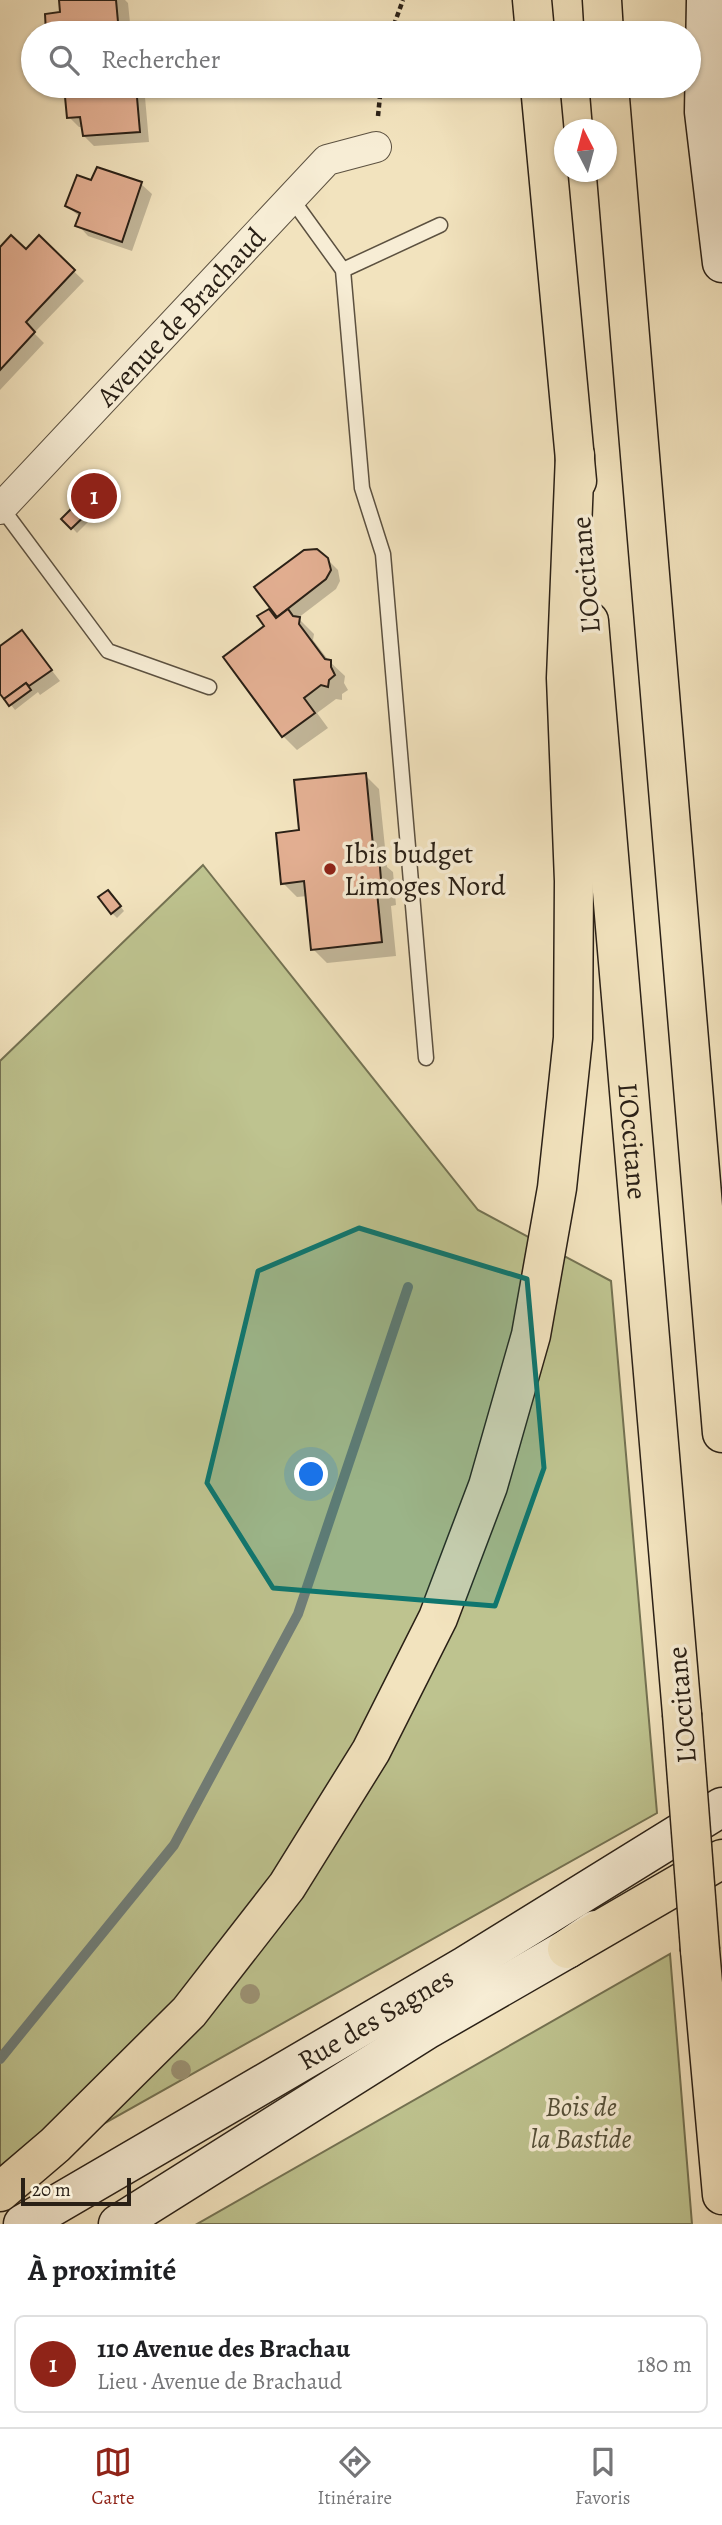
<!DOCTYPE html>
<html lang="fr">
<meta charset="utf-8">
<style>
body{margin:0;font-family:Alegreya,serif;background:#f6f6f6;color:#202124}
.compass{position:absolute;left:554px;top:119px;width:63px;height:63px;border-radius:50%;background:#fff;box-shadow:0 2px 5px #0004;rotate:354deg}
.scale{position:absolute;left:21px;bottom:18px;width:110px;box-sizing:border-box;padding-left:7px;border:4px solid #2a2016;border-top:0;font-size:19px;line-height:24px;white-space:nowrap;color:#2a2016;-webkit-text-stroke:5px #f7edd5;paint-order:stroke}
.you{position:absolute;left:312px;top:1475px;width:24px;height:24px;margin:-18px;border:5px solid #fff;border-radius:50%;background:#1a73e8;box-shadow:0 0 0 10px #1a73e833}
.badge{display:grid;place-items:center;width:46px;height:46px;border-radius:50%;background:#8f2418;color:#fff;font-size:23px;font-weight:700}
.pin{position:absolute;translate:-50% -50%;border:4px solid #fff;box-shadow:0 2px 7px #0006}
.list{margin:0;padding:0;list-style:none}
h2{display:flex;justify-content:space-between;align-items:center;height:91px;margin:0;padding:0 28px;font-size:30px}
h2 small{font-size:23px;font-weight:400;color:#757577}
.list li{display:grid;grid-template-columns:46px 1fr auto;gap:21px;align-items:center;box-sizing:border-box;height:98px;margin:0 14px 14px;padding:0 14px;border:2px solid #e0e0e0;border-radius:10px}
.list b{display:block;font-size:26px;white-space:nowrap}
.list p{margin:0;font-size:23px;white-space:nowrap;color:#757577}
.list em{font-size:23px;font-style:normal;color:#757577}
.icon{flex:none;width:38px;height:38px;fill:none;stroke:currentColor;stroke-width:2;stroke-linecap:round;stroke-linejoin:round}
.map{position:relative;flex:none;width:722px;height:2224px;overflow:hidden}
.search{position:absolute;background:#fff;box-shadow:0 2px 5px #0004;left:21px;right:21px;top:21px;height:77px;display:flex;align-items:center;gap:18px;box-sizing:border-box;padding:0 24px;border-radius:38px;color:#757577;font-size:26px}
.sheet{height:203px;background:#fff}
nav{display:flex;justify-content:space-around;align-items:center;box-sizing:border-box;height:98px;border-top:2px solid #e0e0e0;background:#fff;font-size:19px;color:#757577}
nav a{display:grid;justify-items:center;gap:4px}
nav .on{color:#8f2418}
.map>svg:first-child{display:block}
</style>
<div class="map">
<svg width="722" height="2224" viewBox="0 0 722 2224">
<rect width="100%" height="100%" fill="#f2e3be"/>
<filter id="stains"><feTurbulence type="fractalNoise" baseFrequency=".00286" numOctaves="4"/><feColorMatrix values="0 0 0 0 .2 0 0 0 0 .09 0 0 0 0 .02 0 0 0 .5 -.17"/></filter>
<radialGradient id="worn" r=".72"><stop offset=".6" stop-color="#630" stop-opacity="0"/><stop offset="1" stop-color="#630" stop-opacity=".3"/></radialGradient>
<g fill="#bec38f" stroke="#747252" stroke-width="2">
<path d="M203,865L478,1210L611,1281L657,1813L0,2182V1061Z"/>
<path d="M670,1954L692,2224H197Z"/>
</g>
<g fill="#0003">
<path d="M59,0H125L128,3L131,33H48L46,16L61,14Z"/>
<path d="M144,86L149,142L94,146L84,136L83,127H79L69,117L66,87Z"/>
<path d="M98,169L141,184L152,194L132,251L88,236L78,225L80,217L67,206L92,182Z"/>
<path d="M39,238L84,281L34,333L44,343L0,390V249L26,251Z"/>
<path d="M93,490L107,503L77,533L64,519Z"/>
<path d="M327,559L338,570L340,581L336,589L298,618L314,634L313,640L329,661L345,676L344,683L348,690L342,694V700L336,699L317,713L328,728L297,750L283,736L280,619L257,587Z"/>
<path d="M22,632L60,681L40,695L38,692L15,710L0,691V648Z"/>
<path d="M365,775L379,789L387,867L393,872L396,905L391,906L396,956L327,963L313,949L308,896L297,897L283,883Z"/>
<path d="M113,897L124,911L117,918L112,913Z"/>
</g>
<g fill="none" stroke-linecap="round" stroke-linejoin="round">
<path stroke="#707e79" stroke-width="10" d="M0,2059L174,1845L298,1614L408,1287"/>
</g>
<g fill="#e3af92" stroke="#2a2016" stroke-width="2">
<path d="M59,0H116L119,33H46L45,14L60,12Z"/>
<path d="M64,86H136L140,132L83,136L80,117L67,118Z"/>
<path d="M97,167L142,182L122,242L75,226L80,213L65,206L77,175L91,180Z"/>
<path d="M11,235L26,249L39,235L75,270L26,322L35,332L0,370V247Z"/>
<path d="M93,488L104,497L95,506L85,495Z"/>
<path d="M85,495L95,506L71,529L61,519Z"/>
<path d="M317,549L328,558L331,570L326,579L277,617L254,587L304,550Z"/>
<path d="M269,609L276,618L288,609L293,616L300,617L299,624L325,659L331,660V667L335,675L329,680L328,687L321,685L304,698L315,713L282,737L223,657L264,626L257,616Z"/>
<path d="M22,630L52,670L29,686L26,683L4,699L0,694V646Z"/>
<path d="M26,683L31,690L9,706L4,699Z"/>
<path d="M366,773L374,856H379L382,891L377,892L382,942L311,950L304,881L281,884L276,833L299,830L294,780Z"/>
<path d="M108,890L121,906L111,914L98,897Z"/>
</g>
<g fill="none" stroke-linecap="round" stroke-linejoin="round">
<g stroke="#5c5140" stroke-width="17">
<g id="lane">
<path d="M291,198L343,270L362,488L383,554L426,1058"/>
<path d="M343,270L440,225"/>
<path d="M1,507L108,651L209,687"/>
</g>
</g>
<g stroke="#5c5140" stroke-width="32">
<g id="street">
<path id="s1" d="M0,509L327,160L376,147"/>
</g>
</g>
<g stroke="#2a2016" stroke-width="41">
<g id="secondary">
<path d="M706,0L704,112L722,263"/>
<path id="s2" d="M23,2224L465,1966L722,1807"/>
<path d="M118,2224L428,2029L567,1949L595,1930"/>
</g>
</g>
<g stroke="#2a2016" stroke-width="41">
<g id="highway">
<path d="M532,0L535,33"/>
<path d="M602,0L604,33"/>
<path d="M540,86L577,481"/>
<path d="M609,86L722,1433"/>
<path id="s3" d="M589,621L682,1714"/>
<path d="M567,1949L722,1859"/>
<path d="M700,1950L722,2195"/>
<path d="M0,2192L55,2145L189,2012L287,1886L371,1751L438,1618L488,1486L531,1335L557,1188L573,1038L574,881L566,678L575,455"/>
</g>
</g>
<g stroke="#2a2016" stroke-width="4.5" stroke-dasharray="5 3.5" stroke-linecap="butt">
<path d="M391,33L403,0"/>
<path d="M378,116L381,86"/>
</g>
<use href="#lane" stroke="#f7edd5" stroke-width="14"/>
<use href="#street" stroke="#f7edd5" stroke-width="30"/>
<use href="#secondary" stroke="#f7edd5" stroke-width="38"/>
<use href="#highway" stroke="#f2e3be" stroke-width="38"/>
<g stroke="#2a2016" stroke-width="41" stroke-linecap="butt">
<path id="highway-bridge" d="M682,1714L700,1950"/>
</g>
<use href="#highway-bridge" stroke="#f2e3be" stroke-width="38"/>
</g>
<g fill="#9c9375">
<circle cx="250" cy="1994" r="10"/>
<circle cx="181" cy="2070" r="10"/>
</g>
<path fill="#0f766e" fill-opacity="0.2" stroke="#0f766e" stroke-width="5" stroke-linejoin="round" d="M359,1228L527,1279L544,1468L495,1606L273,1588L207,1483L258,1271Z"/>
<circle fill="#8f2418" stroke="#f7edd5" stroke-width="2.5" cx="330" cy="869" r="7"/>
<g text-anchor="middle" stroke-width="7" stroke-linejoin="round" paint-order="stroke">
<g font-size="28" fill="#2a2016" stroke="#f7edd5">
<text dy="10" stroke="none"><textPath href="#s1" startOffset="264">Avenue de Brachaud</textPath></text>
<text transform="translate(585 575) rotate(-95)" y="10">L'Occitane</text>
<text dy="10" stroke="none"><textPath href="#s3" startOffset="522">L'Occitane</textPath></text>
<text transform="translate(681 1705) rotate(-95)" y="10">L'Occitane</text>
<text dy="10" stroke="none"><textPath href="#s2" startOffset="408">Rue des Sagnes</textPath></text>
</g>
<g font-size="28" fill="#2a2016" stroke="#f7edd5" text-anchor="start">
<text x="344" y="863">Ibis budget<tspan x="344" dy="32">Limoges Nord</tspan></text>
</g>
<g font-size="28" font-style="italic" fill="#56513a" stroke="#f7edd5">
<text x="581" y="2116">Bois de<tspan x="581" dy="32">la Bastide</tspan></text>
</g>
</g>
<rect width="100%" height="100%" filter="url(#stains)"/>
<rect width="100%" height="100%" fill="url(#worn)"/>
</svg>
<svg class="compass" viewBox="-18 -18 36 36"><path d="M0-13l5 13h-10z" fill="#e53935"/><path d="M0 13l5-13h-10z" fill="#757577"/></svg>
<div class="scale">20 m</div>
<div class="you"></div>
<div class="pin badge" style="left:94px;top:496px">1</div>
<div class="search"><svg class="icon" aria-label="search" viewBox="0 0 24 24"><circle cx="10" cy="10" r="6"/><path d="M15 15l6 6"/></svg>Rechercher</div>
</div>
<section class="sheet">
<h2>À proximité<small></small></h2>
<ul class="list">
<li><span class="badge">1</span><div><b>110 Avenue des Brachau</b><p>Lieu · Avenue de Brachaud</p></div><em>180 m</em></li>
</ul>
</section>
<nav>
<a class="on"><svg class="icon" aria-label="map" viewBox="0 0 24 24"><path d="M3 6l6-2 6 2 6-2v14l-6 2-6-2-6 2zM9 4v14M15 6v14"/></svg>Carte</a>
<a><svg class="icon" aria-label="directions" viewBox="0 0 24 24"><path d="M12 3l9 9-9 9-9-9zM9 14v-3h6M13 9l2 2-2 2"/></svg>Itinéraire</a>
<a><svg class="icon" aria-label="saved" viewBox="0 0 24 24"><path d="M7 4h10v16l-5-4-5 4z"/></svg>Favoris</a>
</nav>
